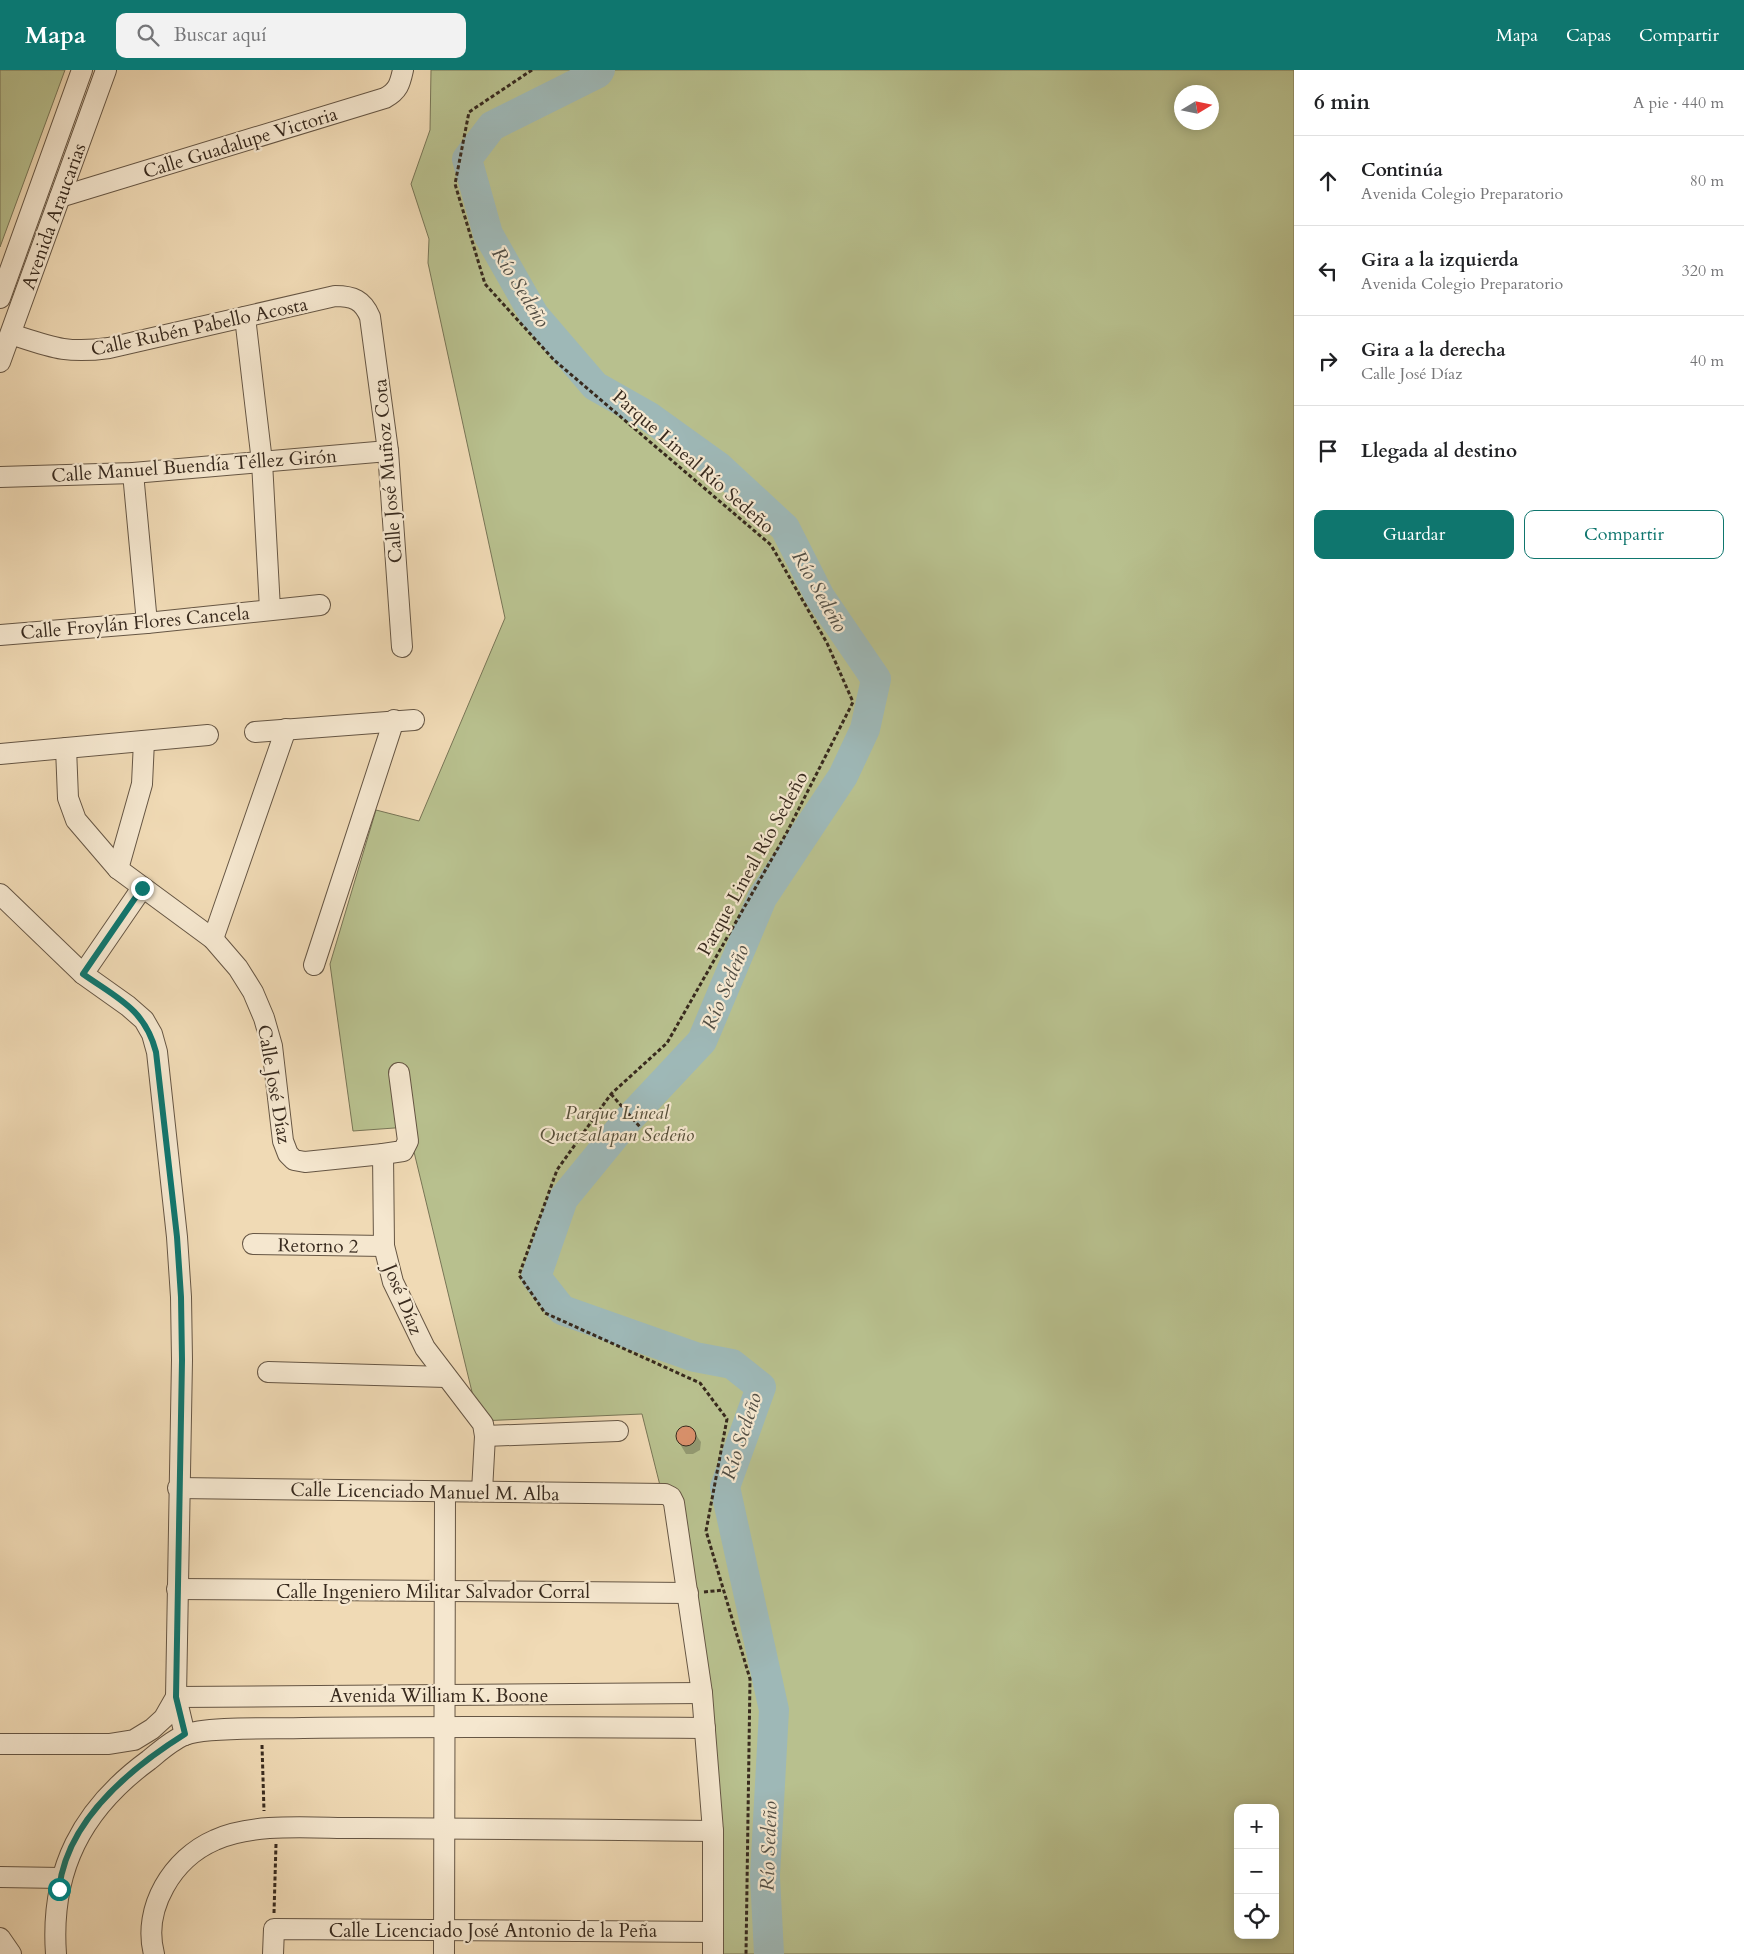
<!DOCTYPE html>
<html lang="es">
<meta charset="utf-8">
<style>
body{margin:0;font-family:Cardo,serif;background:#f2f2f2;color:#202124}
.controls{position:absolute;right:15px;bottom:15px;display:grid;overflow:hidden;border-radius:10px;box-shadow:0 2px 12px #0003}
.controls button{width:45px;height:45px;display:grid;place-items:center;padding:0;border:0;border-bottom:1px solid #e0e0e0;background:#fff;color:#202124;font:25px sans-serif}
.compass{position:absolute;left:1174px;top:15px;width:45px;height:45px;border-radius:50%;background:#fff;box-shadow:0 2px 12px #0003;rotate:80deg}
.stop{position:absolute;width:15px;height:15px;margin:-11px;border:4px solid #0f766e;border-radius:50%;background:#fff}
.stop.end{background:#0f766e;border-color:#fff;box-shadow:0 1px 5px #0008}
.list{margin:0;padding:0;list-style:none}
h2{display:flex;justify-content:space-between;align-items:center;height:65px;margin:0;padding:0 20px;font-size:21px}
h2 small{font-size:16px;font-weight:400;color:#757577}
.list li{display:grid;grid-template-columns:32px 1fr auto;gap:15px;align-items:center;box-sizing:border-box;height:90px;padding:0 20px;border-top:1px solid #e0e0e0}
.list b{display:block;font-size:19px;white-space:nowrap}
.list p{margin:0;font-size:16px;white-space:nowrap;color:#757577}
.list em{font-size:16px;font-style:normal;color:#757577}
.actions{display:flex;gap:10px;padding:15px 20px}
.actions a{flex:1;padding:11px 0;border:1px solid #0f766e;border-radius:10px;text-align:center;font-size:18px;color:#0f766e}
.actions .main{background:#0f766e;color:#fff}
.icon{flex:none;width:28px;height:28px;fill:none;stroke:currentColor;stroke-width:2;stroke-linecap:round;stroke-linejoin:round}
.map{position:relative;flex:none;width:1294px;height:1884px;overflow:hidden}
header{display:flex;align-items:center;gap:30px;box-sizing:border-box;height:70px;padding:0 25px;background:#0f766e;color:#fff}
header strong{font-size:24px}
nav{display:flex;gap:28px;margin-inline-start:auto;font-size:18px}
.search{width:350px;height:45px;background:#f2f2f2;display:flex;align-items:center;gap:12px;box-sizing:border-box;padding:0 18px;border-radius:10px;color:#757577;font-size:19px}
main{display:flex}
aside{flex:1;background:#fff}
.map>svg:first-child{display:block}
</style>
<header>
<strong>Mapa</strong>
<div class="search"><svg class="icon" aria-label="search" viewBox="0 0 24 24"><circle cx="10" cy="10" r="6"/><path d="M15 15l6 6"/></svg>Buscar aquí</div>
<nav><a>Mapa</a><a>Capas</a><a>Compartir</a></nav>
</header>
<main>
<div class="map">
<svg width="1294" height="1884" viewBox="0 0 1294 1884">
<rect width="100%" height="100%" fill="#f0dab5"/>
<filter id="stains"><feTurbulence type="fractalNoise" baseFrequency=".004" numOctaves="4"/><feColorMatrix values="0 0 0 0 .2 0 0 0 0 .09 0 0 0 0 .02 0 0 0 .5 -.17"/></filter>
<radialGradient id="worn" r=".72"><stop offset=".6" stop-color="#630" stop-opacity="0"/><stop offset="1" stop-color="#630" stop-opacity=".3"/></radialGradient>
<g fill="#b8c08e" stroke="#787556" fill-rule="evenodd">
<path d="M0,0H65L0,177Z"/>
<path d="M431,0H1294V1884H707V1602L642,1344L479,1351L408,1057L353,1061L330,894L376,740L419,751L505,548L428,193L429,169L411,114L430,60ZM1182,22H1212V52H1182ZM1238,1738H1275V1865H1238Z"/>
</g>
<path fill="#0003" d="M684,1357L691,1358L701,1372L700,1380L693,1384H686L677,1369L678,1362Z"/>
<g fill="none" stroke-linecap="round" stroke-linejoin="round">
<path stroke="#9eb8b7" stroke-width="30" d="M600,0L598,3L492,56L467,89L488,164L534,245L595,316L648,346L719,397L785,458L820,527L876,609L865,659L843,706L762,828L702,971L626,1052L563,1129L536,1207L562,1240L695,1287L732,1294L761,1317L725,1417L774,1640L765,1806L769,1884"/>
</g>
<circle fill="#d8906b" stroke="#382a1e" cx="686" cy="1366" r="10"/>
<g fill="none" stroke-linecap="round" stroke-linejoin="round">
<g stroke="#665644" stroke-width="22">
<g id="minor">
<path d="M60,127L385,28C398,21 400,14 403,0"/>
<path d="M0,228L82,0"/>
<path d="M245,247L262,392L270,539"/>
<path d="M11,264C51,277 66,284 109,278L335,226C353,226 363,230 370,247L388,381L402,577"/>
<path d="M0,292L106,0"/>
<path d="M133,403L147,553"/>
<path d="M0,407L133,403L388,381"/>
<path d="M0,565L147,553L320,535"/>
<path d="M255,662L414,650"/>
<path d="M66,678L68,728L76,750L118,799L213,869L238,898L253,922L264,948L272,976L283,1071L288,1084L294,1090L305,1092L383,1084L384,1176L393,1212L425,1278L483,1354L485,1366L482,1421"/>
<path d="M0,684L208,665"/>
<path d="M118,799L142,714L144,671"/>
<path d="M0,824L83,904L128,936L144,950L152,964L157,982L177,1167L181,1227L182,1290L176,1627L185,1665"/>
<path d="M213,869L286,659"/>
<path d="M314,895L394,650"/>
<path d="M83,904L142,818"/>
<path d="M383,1084L403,1081L408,1071L399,1003"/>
<path d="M253,1174L384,1176"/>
<path d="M268,1302L446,1307"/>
<path d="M485,1366L618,1361"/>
<path d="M178,1418L665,1424L671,1427L674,1433L702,1623L713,1761V1884"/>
<path d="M177,1519L688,1523"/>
<path d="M176,1627L702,1623"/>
<path d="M0,1674H109L134,1670L152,1659L164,1648L176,1627"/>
<path d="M0,1807L61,1808"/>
<path d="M0,1868L11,1884"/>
<path d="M56,1884C50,1800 82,1739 149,1690C160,1681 172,1670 185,1665C205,1656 278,1659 303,1658C437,1656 571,1657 705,1658"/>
<path d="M154,1884C142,1838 173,1788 215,1770C256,1751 320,1759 365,1758C481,1758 597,1760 713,1761"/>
<path d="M273,1884L274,1859L713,1862"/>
<path d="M444,1884L445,1422"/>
</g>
</g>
<g stroke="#382a1e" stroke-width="3" stroke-dasharray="4 2.5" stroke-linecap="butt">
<path d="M532,0L469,42L455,114L485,214L554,290L771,475L827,573L853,632L786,764L667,973L611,1024L557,1100L519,1205L545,1243L700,1313L727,1349L706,1461L750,1609L746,1884"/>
<path d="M611,1024L640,1057"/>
<path d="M704,1522L723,1520"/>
<path d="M262,1675L264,1741"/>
<path d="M274,1843L276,1774"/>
</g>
<use href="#minor" stroke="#f5e7cf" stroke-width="20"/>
</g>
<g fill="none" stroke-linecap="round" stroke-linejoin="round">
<path stroke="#0f766e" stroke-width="6" d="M59,1819C67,1750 129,1699 185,1664L176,1627L182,1290L181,1227L177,1167L156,982C145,939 117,928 83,904L142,818"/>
</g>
<g text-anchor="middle" stroke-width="4.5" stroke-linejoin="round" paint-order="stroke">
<g font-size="19" fill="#382a1e" stroke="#f5e7cf">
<text transform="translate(240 72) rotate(-17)" y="7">Calle Guadalupe Victoria</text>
<text transform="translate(53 146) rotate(-70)" y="7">Avenida Araucarias</text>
<text transform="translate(199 256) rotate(-12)" y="7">Calle Rubén Pabello Acosta</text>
<text transform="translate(694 391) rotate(41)" y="7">Parque Lineal Río Sedeño</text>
<text transform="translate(194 395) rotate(-4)" y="7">Calle Manuel Buendía Téllez Girón</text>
<text transform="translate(387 401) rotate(-95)" y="7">Calle José Muñoz Cota</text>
<text transform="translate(135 552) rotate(-5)" y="7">Calle Froylán Flores Cancela</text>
<text transform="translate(752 793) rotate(-61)" y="7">Parque Lineal Río Sedeño</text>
<text transform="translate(275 1014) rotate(80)" y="7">Calle José Díaz</text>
<text transform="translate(318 1175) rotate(1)" y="7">Retorno 2</text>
<text transform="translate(404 1229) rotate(68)" y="7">José Díaz</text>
<text transform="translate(425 1421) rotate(1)" y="7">Calle Licenciado Manuel M. Alba</text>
<text x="433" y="1528">Calle Ingeniero Militar Salvador Corral</text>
<text x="439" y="1632">Avenida William K. Boone</text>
<text x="493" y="1867">Calle Licenciado José Antonio de la Peña</text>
</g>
<g font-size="19" font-style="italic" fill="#58503a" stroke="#f5e7cf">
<text x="617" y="1049">Parque Lineal<tspan x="617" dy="22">Quetzalapan Sedeño</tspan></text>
</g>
<g font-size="20" font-style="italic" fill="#524e44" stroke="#f5e7cf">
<text transform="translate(521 217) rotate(58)" y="7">Río Sedeño</text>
<text transform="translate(820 521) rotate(60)" y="7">Río Sedeño</text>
<text transform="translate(725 917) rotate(-67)" y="7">Río Sedeño</text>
<text transform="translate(741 1366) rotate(-72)" y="7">Río Sedeño</text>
<text transform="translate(768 1776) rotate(-88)" y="7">Río Sedeño</text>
</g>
</g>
<rect width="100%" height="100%" filter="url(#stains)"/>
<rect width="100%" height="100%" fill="url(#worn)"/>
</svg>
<div class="controls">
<button>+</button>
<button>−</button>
<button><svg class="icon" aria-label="locate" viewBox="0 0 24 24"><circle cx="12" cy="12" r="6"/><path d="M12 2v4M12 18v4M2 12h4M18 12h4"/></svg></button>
</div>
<svg class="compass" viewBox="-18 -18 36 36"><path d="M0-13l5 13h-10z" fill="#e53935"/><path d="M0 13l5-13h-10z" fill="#757577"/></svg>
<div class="stop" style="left:59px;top:1819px"></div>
<div class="stop end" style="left:142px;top:818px"></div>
</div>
<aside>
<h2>6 min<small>A pie · 440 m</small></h2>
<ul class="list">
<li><svg class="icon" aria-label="ahead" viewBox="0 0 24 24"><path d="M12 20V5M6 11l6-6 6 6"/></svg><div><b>Continúa</b><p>Avenida Colegio Preparatorio</p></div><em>80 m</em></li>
<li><svg class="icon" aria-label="left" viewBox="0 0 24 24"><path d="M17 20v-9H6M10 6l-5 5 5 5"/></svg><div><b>Gira a la izquierda</b><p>Avenida Colegio Preparatorio</p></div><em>320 m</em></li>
<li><svg class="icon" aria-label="right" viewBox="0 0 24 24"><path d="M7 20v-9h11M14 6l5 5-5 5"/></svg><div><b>Gira a la derecha</b><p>Calle José Díaz</p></div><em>40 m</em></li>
<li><svg class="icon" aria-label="arrive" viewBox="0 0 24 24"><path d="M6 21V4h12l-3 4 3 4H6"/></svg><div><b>Llegada al destino</b></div></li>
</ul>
<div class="actions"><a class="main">Guardar</a><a>Compartir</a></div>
</aside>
</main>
